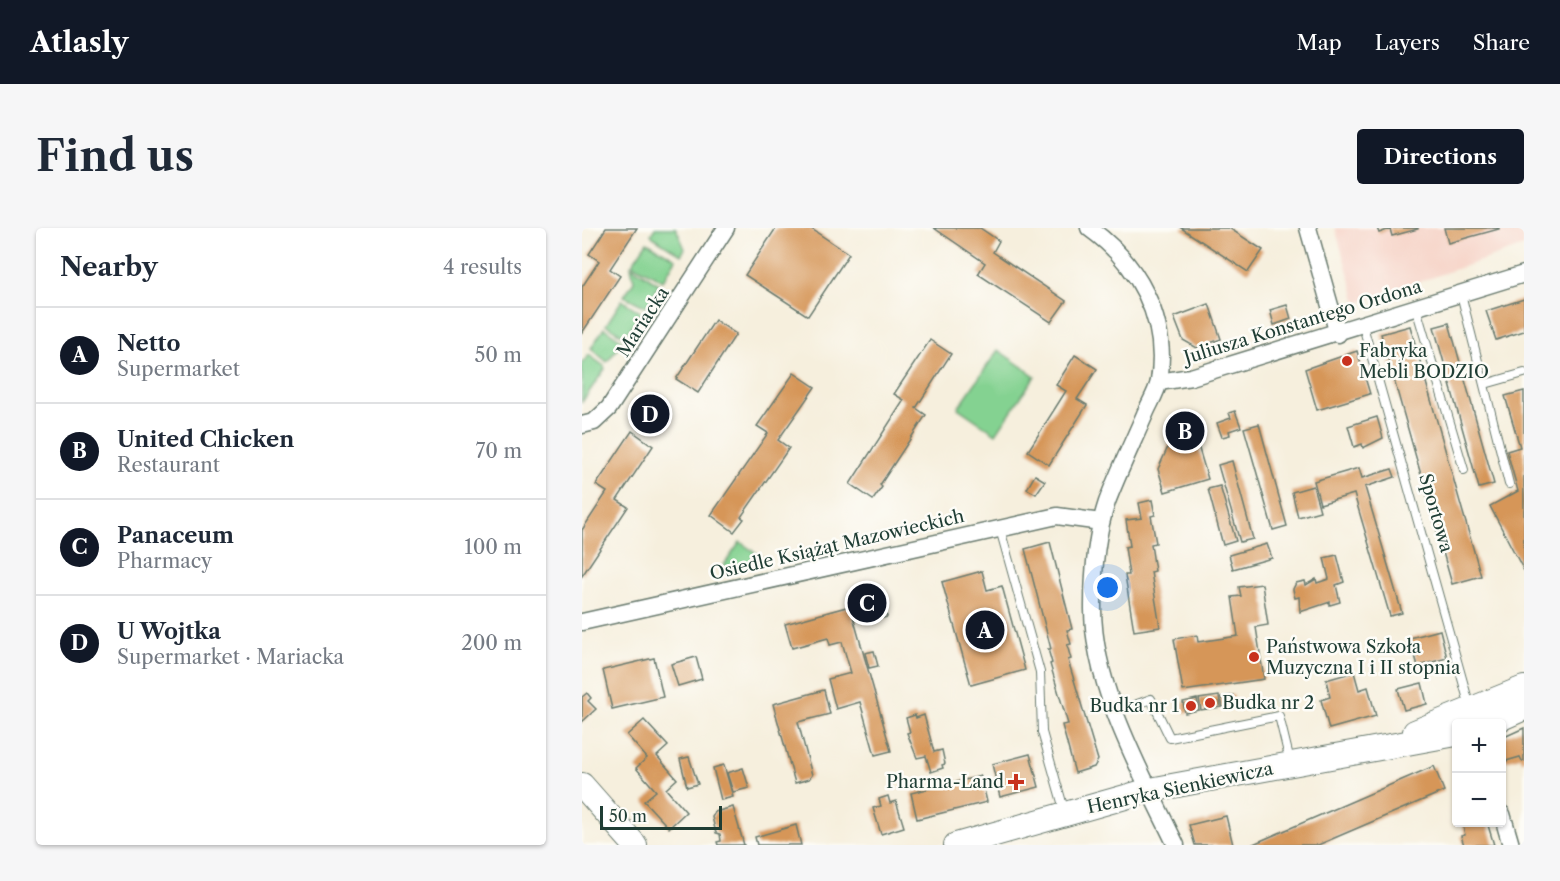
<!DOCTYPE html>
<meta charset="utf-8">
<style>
body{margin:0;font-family:"Libre Caslon Text",serif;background:#f6f6f7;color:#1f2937}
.controls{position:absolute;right:18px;bottom:18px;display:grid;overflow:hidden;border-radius:6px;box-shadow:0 2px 4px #0004}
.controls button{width:54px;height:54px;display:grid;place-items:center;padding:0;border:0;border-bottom:2px solid #e0e1e3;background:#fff;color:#1f2937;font:30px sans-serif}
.scale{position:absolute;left:18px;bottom:15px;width:122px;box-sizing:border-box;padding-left:6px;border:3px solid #1f3d34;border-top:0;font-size:16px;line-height:21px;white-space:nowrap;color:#1f3d34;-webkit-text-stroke:4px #fdfcf7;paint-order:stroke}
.you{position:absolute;left:526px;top:360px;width:21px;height:21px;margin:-15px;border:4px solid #fff;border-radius:50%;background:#1a73e8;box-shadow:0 0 0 9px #1a73e833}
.badge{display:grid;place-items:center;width:39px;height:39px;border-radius:50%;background:#111827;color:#fff;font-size:20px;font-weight:700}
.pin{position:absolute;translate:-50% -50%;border:3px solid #fff;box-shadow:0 2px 6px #0006}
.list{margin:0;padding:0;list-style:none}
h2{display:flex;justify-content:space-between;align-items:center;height:78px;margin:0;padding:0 24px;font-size:26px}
h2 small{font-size:20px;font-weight:400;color:#747a83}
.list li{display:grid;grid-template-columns:39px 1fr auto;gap:18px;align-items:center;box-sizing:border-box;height:96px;padding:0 24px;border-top:2px solid #e0e1e3}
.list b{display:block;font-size:22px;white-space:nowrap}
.list p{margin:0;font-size:20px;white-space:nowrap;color:#747a83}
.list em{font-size:20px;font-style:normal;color:#747a83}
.map{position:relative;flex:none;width:942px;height:617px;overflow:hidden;border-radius:6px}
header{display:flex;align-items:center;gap:36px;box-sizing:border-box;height:84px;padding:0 30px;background:#111827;color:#fff}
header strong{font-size:28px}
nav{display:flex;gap:33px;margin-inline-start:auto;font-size:21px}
.intro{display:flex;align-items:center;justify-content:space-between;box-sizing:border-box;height:144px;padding:0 36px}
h1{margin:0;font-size:42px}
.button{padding:15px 27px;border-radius:6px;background:#111827;color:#fff;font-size:21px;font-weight:700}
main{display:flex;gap:36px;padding:0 36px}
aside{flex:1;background:#fff;border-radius:6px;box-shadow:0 2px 4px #0004}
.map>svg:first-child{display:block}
</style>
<header>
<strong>Atlasly</strong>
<nav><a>Map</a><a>Layers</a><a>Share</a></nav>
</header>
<div class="intro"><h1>Find us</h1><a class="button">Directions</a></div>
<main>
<aside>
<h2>Nearby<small>4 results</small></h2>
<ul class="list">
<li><span class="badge">A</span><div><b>Netto</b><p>Supermarket</p></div><em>50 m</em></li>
<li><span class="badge">B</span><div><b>United Chicken</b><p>Restaurant</p></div><em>70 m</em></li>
<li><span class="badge">C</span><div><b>Panaceum</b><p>Pharmacy</p></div><em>100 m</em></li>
<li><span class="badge">D</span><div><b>U Wojtka</b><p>Supermarket · Mariacka</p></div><em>200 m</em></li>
</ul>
</aside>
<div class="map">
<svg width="942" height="617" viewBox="0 0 942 617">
<rect width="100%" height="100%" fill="#fdfcf7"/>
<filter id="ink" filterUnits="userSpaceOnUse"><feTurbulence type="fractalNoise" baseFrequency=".0167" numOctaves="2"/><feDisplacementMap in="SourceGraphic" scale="12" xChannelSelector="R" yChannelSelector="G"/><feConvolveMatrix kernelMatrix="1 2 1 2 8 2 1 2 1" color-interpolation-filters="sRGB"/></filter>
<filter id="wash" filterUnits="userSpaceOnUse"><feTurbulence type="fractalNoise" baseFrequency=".008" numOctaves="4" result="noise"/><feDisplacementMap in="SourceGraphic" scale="24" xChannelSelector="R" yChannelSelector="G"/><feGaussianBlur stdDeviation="1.35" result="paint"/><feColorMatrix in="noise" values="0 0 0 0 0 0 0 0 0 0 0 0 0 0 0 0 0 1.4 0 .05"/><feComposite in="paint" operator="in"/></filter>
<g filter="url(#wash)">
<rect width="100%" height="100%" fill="#f6efdd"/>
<path fill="#f6d1c5" d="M753,0H942V18L775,75Z"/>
<g fill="#84d291" stroke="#528862" stroke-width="1.5">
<path d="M73,0H94L103,21L99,27L71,9L69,6Z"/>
<path d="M65,14L94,31L81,53L50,36Z"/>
<path d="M49,38L77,56L64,79L42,68L52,53Z"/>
<path d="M40,72L58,84V88L42,108L24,97Z"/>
<path d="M22,100L39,112L40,115L25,134L9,120Z"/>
<path d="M416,122L453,148L414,206L376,180Z"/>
<path d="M7,127L22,138L23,141L0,174V135Z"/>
<path d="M158,314L183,331L145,340L142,337Z"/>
</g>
<g id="blocks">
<g fill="#d69659">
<path d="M24,0H55L28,41L38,48L0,105V59L17,33L7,26Z"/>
<path d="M194,0H228L267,26L226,88L163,47Z"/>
<path d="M352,0H398L417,13L411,24L484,73L469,94L396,46L403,35Z"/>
<path d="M599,0H647L681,22L666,44Z"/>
<path d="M795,0H836V1L810,8L808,1L797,5Z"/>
<path d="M862,0H917V1L866,15Z"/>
<path d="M942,71V103L914,112L904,83Z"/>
<path d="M627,76L639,111L615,120L601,112L592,89Z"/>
<path d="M705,77L709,91L692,97L688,82Z"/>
<path d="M133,92L154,106L116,165L94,151Z"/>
<path d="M867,95L912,256L897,260L852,99Z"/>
<path d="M828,98L899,348L870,356L799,106Z"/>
<path d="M348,112L369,126L334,180L344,187L298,257L300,259L291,272L268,256L322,172L312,166Z"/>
<path d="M775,123L788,166L735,182L723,141Z"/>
<path d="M493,127L515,141L495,171L505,177L467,237L446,223L484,163L474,157Z"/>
<path d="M212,145L233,159L196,212L207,220L159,289L162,291L152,304L129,287L186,205L175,198Z"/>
<path d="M942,163V343L908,278L936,263L925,223L938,219L923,168Z"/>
<path d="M67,179L84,190L78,200L60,189Z"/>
<path d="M653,183L659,199L647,203L648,207L640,209L635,195L649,190L647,185Z"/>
<path d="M606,184L626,251L583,264L576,241L601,186Z"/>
<path d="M795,189L801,210L781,220L780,216L772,219L766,198Z"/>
<path d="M677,196L705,298L691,302L662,200Z"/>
<path d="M50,203L71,218L35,272L46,279L0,348V302L25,264L14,257Z"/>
<path d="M650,233L671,311L658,314L636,237Z"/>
<path d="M777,240L780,250L810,241L813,249L783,259L820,385L808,388L772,266L738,276L732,253Z"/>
<path d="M453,247L463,253L454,266L445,261Z"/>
<path d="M638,258L654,313L641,317L626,261Z"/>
<path d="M731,258L738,283L716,289L710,264Z"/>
<path d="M570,272L573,287L569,288L574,315L569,316L573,343L569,344L578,399L552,403L543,347H547L543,319L548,318L544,292L560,290L557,275Z"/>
<path d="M468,314L490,401L485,402L489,416L485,417L489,431L486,432L516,532L512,539L493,545L480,497L486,496L468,436L470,435L466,421H469L443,321Z"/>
<path d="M685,316L690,330L651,341L647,327Z"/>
<path d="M755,327L762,354L754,357L758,374L748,377V374L718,384L717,369L713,370L711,361L714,355L723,353L724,357L734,351L735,355L747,351L742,330Z"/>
<path d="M400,343L405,362L420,358L443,442L389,457L360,354Z"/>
<path d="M680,356L686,397L674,399L682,451L601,463L592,411L615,407L616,414L656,408L650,369L659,368L657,359Z"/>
<path d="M300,369L305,389L286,394L285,389L274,392L270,377Z"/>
<path d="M268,378L309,523L293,527L278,474L254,481L246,451L269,445L260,414L248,417L246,410L210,420L203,396Z"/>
<path d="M858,402L865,430L836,438L828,410Z"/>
<path d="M292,423L296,438L287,440L283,425Z"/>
<path d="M114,429L120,451L96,458L89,436Z"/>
<path d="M72,430L81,469L30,481L21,442Z"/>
<path d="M772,444L777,462L786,459L794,488L747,501L739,472L748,469L744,452Z"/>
<path d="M840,455L845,476L822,482L816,461Z"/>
<path d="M242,462L248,486L216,494L230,547L227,551L213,555L191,476Z"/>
<path d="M5,465L9,470L6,473L14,481L0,494V469Z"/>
<path d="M651,467L653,477L641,480L639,469Z"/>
<path d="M637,468L639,479L619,482L617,471Z"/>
<path d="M615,471L617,482L603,485L601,474Z"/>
<path d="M333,487L334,490L342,487L352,524L360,522L363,536L360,537L361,540L349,544L344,528L335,530L325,505L328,504L324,490Z"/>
<path d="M62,492L86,518L75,528L95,551L84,561L104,584L87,600L62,573L74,563L54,540L65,530L45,507Z"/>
<path d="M942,500V533H940L938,529L924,533L920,510Z"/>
<path d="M448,526L457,559L418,569L410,536Z"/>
<path d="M107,529L116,556L105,559L98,531Z"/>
<path d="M142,537L151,569L139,572L131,540Z"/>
<path d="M852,538L862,563L736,617H669Z"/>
<path d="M161,540L167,560L151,564L145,545Z"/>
<path d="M399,548L405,574L335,591L329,565Z"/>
<path d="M306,568L308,575L314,573L322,599L299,606L291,580L299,578L297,571Z"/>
<path d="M151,579L162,617H136L135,614L139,613L138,606L134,605L130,589L133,584Z"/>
<path d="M644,588L651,617H613L607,597Z"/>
<path d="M880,594H905L912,617H882L879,608L883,607Z"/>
<path d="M214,597L219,617H175L173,609Z"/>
</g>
</g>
</g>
<g filter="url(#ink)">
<use href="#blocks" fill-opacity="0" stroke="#6a7b6f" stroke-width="1.5"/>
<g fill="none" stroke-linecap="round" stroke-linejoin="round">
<g stroke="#6a7b6f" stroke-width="10">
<g id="lane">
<path d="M879,66L927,256"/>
<path d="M834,80L882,242"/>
<path d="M781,98L888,479"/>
<path d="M903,156L942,145"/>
<path d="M418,301L458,444L460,504L483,585"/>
<path d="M534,484L569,471L588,510L697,488L708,533"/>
</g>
</g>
<g stroke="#6a7b6f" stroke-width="19">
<g id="street">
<path d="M507,0C556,35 587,91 577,153C575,164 567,176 563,186C550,216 536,245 525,274C514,307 511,343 511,378C510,458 560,546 594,617"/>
<path d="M726,0L756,106"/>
<path d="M577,154L609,149L942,46"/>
<path d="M0,197L12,194L27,180L144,0"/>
<path d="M0,394L475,288L519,294"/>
<path d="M920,586L929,617"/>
</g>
</g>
<g stroke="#6a7b6f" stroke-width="26">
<g id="secondary">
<path d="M906,496L942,480"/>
<path d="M833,504L942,460"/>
<path d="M0,557L53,617"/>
<path d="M374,617L568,562L874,506"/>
</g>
</g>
<use href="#lane" stroke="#fff" stroke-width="8"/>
<use href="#street" stroke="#fff" stroke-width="16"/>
<use href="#secondary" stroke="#fff" stroke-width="24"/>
</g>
</g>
<g fill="#c8321e" stroke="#fdfcf7" stroke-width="2">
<circle cx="765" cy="133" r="6"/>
<circle cx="672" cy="429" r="6"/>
<circle cx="628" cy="475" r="6"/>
<circle cx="609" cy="478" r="6"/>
<path d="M431 545h6v6h6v6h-6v6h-6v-6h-6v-6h6z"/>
</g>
<g text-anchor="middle" stroke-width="5" stroke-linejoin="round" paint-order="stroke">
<g font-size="18" fill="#1f3d34" stroke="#fdfcf7">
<text transform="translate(61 94) rotate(-57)" y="6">Mariacka</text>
<text transform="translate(721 94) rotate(-17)" y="6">Juliusza Konstantego Ordona</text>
<text transform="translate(854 285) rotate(74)" y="6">Sportowa</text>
<text transform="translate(255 317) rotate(-13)" y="6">Osiedle Książąt Mazowieckich</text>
<text transform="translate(598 560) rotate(-12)" y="6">Henryka Sienkiewicza</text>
</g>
<g font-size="18" fill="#1f3d34" stroke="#fdfcf7" text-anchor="start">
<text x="777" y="129">Fabryka<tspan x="777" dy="21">Mebli BODZIO</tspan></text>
<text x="684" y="425">Państwowa Szkoła<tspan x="684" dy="21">Muzyczna I i II stopnia</tspan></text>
<text x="640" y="481">Budka nr 2</text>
<text x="597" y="484" text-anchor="end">Budka nr 1</text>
<text x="422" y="560" text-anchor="end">Pharma-Land</text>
</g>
</g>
</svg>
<div class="controls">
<button>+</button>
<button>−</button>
</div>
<div class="scale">50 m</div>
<div class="you"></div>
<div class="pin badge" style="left:403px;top:402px">A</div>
<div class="pin badge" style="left:603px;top:203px">B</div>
<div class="pin badge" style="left:285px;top:375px">C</div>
<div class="pin badge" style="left:68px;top:186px">D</div>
</div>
</main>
